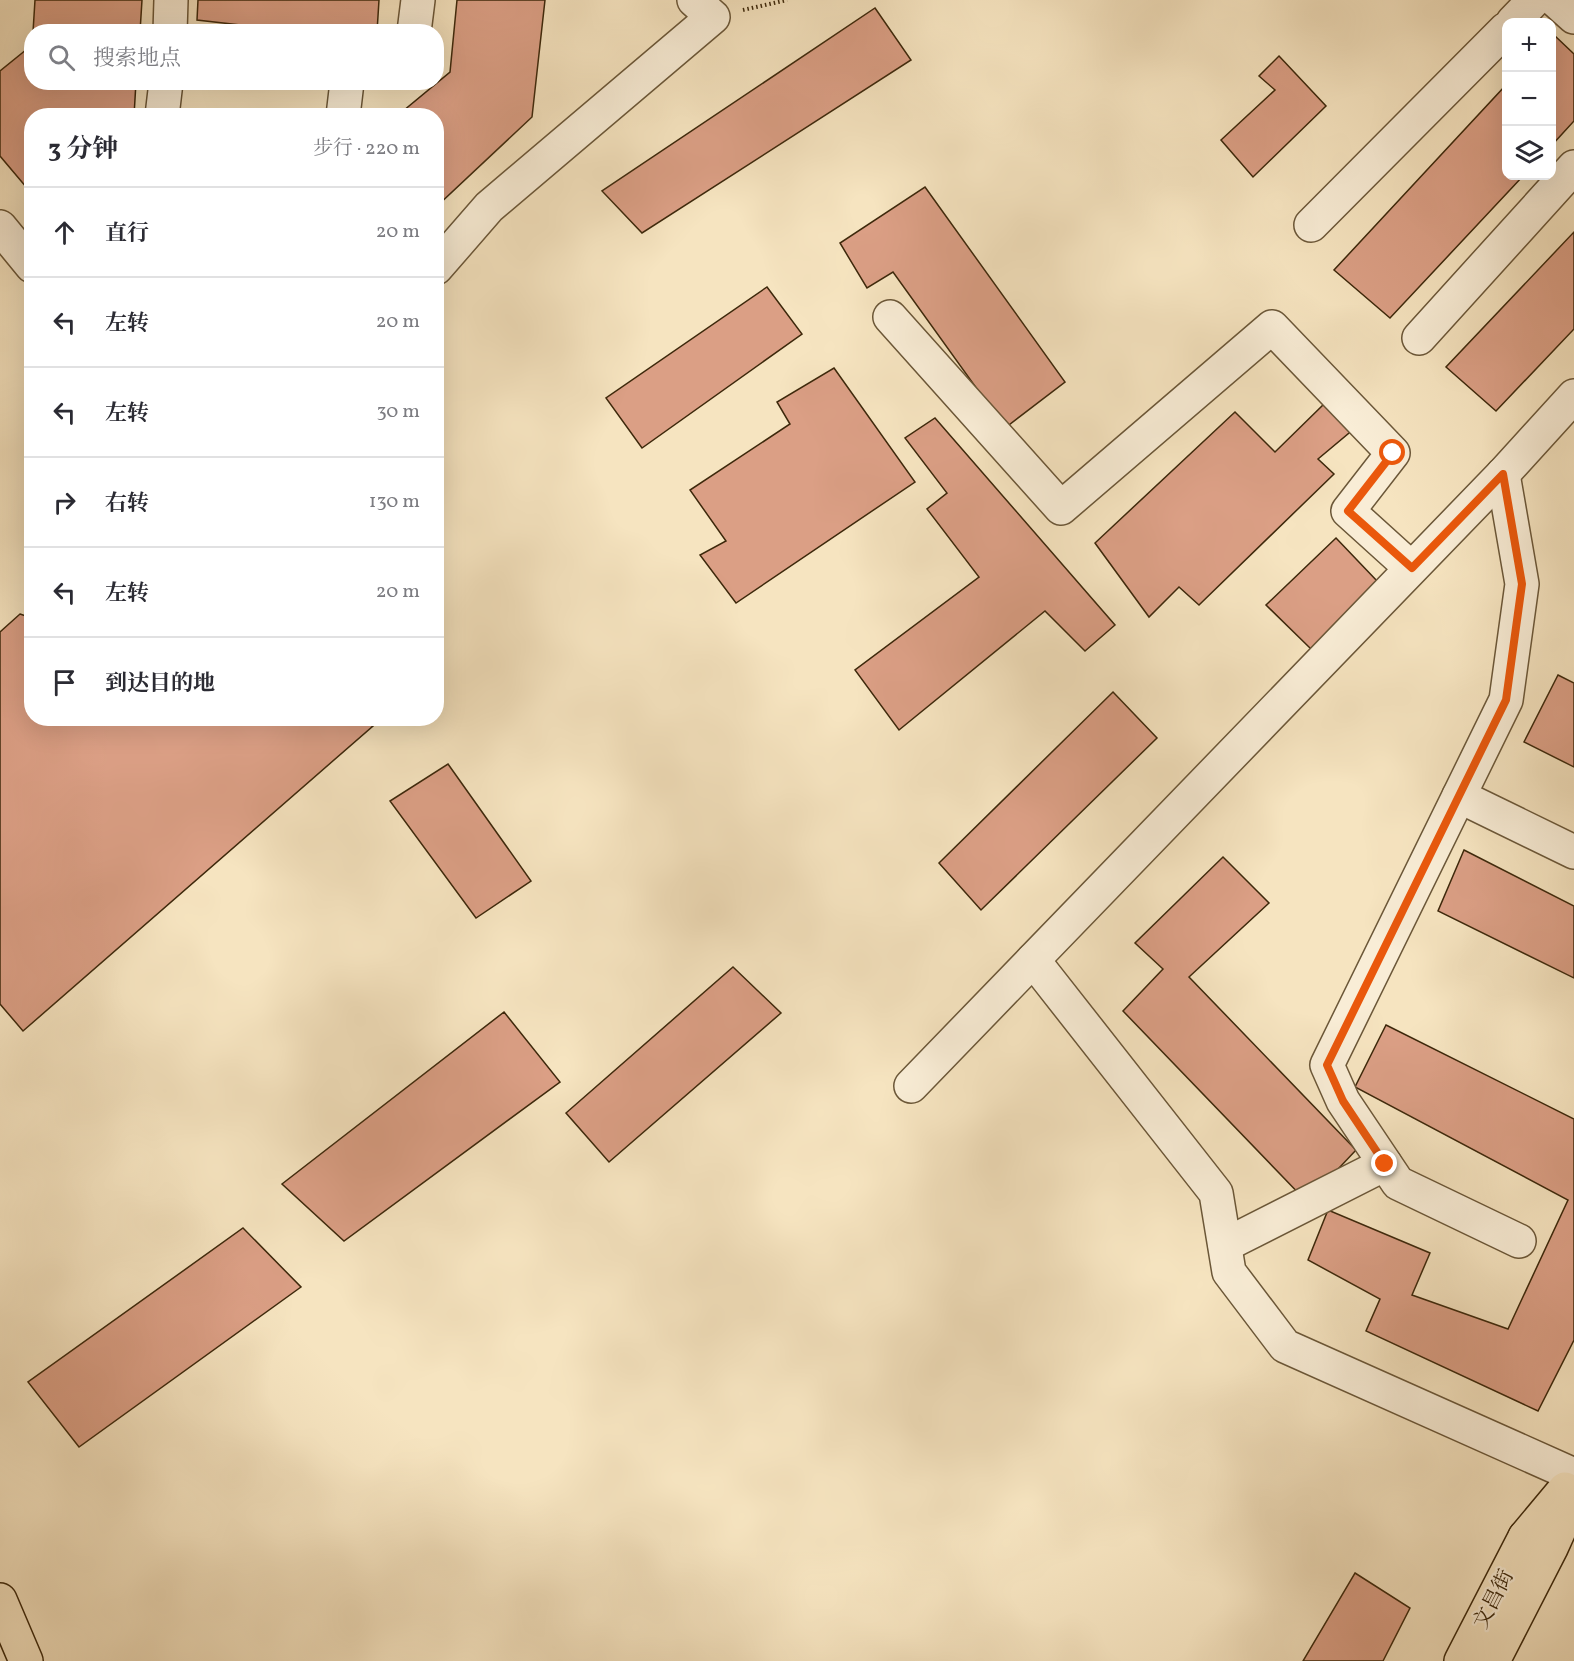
<!DOCTYPE html>
<html lang="zh">
<meta charset="utf-8">
<style>
body{margin:0;font-family:Vollkorn,"Noto Serif SC",serif;background:#f2f2f3;color:#2b2b33}
.controls{position:absolute;right:18px;top:18px;display:grid;overflow:hidden;border-radius:12px;box-shadow:0 6px 24px #0002}
.controls button{width:54px;height:54px;display:grid;place-items:center;padding:0;border:0;border-bottom:2px solid #e1e1e2;background:#fff;color:#2b2b33;font:30px sans-serif}
.stop{position:absolute;width:18px;height:18px;margin:-14px;border:4px solid #ea580c;border-radius:50%;background:#fff}
.stop.end{background:#ea580c;border-color:#fff;box-shadow:0 2px 6px #0008}
.list{margin:0;padding:0;list-style:none}
h2{display:flex;justify-content:space-between;align-items:center;height:78px;margin:0;padding:0 24px;font-size:26px}
h2 small{font-size:20px;font-weight:400;color:#7c7c81}
.list li{display:grid;grid-template-columns:39px 1fr auto;gap:18px;align-items:center;box-sizing:border-box;height:90px;padding:0 24px;border-top:2px solid #e1e1e2}
.list b{display:block;font-size:22px;white-space:nowrap}
.list em{font-size:20px;font-style:normal;color:#7c7c81}
.icon{flex:none;width:33px;height:33px;fill:none;stroke:currentColor;stroke-width:2;stroke-linecap:round;stroke-linejoin:round}
.map{position:relative;flex:none;width:1574px;height:1661px;overflow:hidden}
.search{position:absolute;background:#fff;box-shadow:0 6px 24px #0002;left:24px;top:24px;width:420px;height:66px;display:flex;align-items:center;gap:15px;box-sizing:border-box;padding:0 21px;border-radius:24px;color:#7c7c81;font-size:22px}
.panel{position:absolute;background:#fff;box-shadow:0 6px 24px #0002;left:24px;top:108px;width:420px;height:618px;border-radius:24px}
.map>svg:first-child{display:block}
</style>
<div class="map">
<svg width="1574" height="1661" viewBox="0 0 1574 1661">
<rect width="100%" height="100%" fill="#f6e4c0"/>
<filter id="stains"><feTurbulence type="fractalNoise" baseFrequency=".00333" numOctaves="4"/><feColorMatrix values="0 0 0 0 .2 0 0 0 0 .09 0 0 0 0 .02 0 0 0 .5 -.17"/></filter>
<radialGradient id="worn" r=".72"><stop offset=".6" stop-color="#630" stop-opacity="0"/><stop offset="1" stop-color="#630" stop-opacity=".3"/></radialGradient>
<g fill="#db9f85" stroke="#3d280b" stroke-width="1.5">
<path d="M35,0H142L140,32H33Z"/>
<path d="M198,0H379L377,32H301L197,20Z"/>
<path d="M457,0H545L532,117L436,207V116H397L450,72Z"/>
<path d="M875,8L911,60L642,233L602,191Z"/>
<path d="M1554,35L1574,54V121L1552,145V37Z"/>
<path d="M32,45V82H136L134,116H32V194L0,156V71Z"/>
<path d="M1279,56L1326,106L1253,177L1221,140L1275,90L1259,76Z"/>
<path d="M1506,85V176H1523L1390,318L1334,270Z"/>
<path d="M925,187L1065,382L1005,428L893,272L867,288L840,243Z"/>
<path d="M1574,232V329L1496,411L1446,367Z"/>
<path d="M767,287L802,334L642,448L606,398Z"/>
<path d="M834,368L915,482L736,603L700,555L726,541L690,490L790,424L777,402Z"/>
<path d="M1324,404L1355,428L1318,459L1334,474L1199,605L1179,587L1149,617L1095,543L1235,412L1275,452Z"/>
<path d="M935,418L1115,625L1085,651L1045,611L899,730L855,670L979,577L927,509L947,493L905,438Z"/>
<path d="M1336,538L1378,582L1311,649L1266,605Z"/>
<path d="M20,614L32,618V718H348L373,726L23,1031L0,1004V632Z"/>
<path d="M1558,675L1574,683V767L1524,742Z"/>
<path d="M1113,692L1157,738L981,910L939,863Z"/>
<path d="M448,764L531,881L476,918L390,801Z"/>
<path d="M1464,850L1574,906V978L1438,911Z"/>
<path d="M1223,857L1269,903L1189,977L1356,1150L1307,1202L1123,1011L1163,969L1135,943Z"/>
<path d="M733,967L781,1013L609,1162L566,1113Z"/>
<path d="M504,1012L560,1082L344,1241L282,1184Z"/>
<path d="M1386,1025L1574,1119V1340L1538,1411L1366,1331L1380,1299L1308,1260L1328,1210L1430,1253L1412,1295L1508,1329L1568,1200L1355,1087Z"/>
<path d="M243,1228L301,1287L79,1447L28,1382Z"/>
<path d="M1355,1573L1410,1608L1383,1661H1303Z"/>
</g>
<g fill="none" stroke-linecap="round" stroke-linejoin="round">
<g stroke="#6b5738" stroke-width="36">
<g id="minor">
<path d="M1555,0L1574,17"/>
<path d="M1513,22L1534,0"/>
<path d="M170,32L171,0"/>
<path d="M414,32L418,0"/>
<path d="M162,116L166,82"/>
<path d="M343,116L347,82"/>
<path d="M1311,225L1506,29"/>
<path d="M0,227L32,266"/>
<path d="M436,268L489,207L713,17L694,0"/>
<path d="M890,317L1061,508L1272,327L1393,453L1348,511L1411,568"/>
<path d="M1419,338L1574,167"/>
<path d="M1503,474L1522,584L1506,700L1327,1065L1343,1101L1398,1183L1519,1241"/>
<path d="M1459,796L1574,852"/>
<path d="M1033,960L1216,1193L1229,1272L1285,1346L1574,1475"/>
<path d="M911,1086L1503,474L1574,396"/>
<path d="M1225,1245L1385,1164"/>
</g>
</g>
<g stroke="#3d280b" stroke-width="36">
<g id="major">
<path d="M0,1600L26,1661"/>
<path d="M1461,1661L1525,1537"/>
</g>
</g>
<g stroke="#3d280b" stroke-width="36">
<g id="highway">
<path d="M1525,1537L1565,1489"/>
<path d="M1493,1661L1551,1548L1574,1497"/>
</g>
</g>
<path stroke="#3d280b" stroke-width="4" stroke-dasharray="1.5 3" stroke-linecap="butt" d="M743,10L787,0"/>
<use href="#minor" stroke="#f9edd6" stroke-width="33"/>
<use href="#major" stroke="#f6e4c0" stroke-width="33"/>
<use href="#highway" stroke="#f6e4c0" stroke-width="33"/>
</g>
<g fill="none" stroke-linecap="round" stroke-linejoin="round">
<path stroke="#ea580c" stroke-width="8" d="M1385,1164L1343,1101L1327,1065L1506,700L1522,584L1503,474L1412,568L1348,511L1393,453"/>
</g>
<g text-anchor="middle" stroke-width="4.5" stroke-linejoin="round" paint-order="stroke">
<g font-size="21" fill="#3d280b" stroke="#f9edd6">
<text transform="translate(1493 1599) rotate(-63)" y="7">文昌街</text>
</g>
</g>
<rect width="100%" height="100%" filter="url(#stains)"/>
<rect width="100%" height="100%" fill="url(#worn)"/>
</svg>
<div class="controls">
<button>+</button>
<button>−</button>
<button><svg class="icon" aria-label="layers" viewBox="0 0 24 24"><path d="M12 4l9 5-9 5-9-5zM3 14l9 5 9-5"/></svg></button>
</div>
<div class="stop" style="left:1393px;top:453px"></div>
<div class="stop end" style="left:1385px;top:1164px"></div>
<div class="search"><svg class="icon" aria-label="search" viewBox="0 0 24 24"><circle cx="10" cy="10" r="6"/><path d="M15 15l6 6"/></svg>搜索地点</div>
<section class="panel">
<h2>3 分钟<small>步行 · 220 m</small></h2>
<ul class="list">
<li><svg class="icon" aria-label="ahead" viewBox="0 0 24 24"><path d="M12 20V5M6 11l6-6 6 6"/></svg><div><b>直行</b></div><em>20 m</em></li>
<li><svg class="icon" aria-label="left" viewBox="0 0 24 24"><path d="M17 20v-9H6M10 6l-5 5 5 5"/></svg><div><b>左转</b></div><em>20 m</em></li>
<li><svg class="icon" aria-label="left" viewBox="0 0 24 24"><path d="M17 20v-9H6M10 6l-5 5 5 5"/></svg><div><b>左转</b></div><em>30 m</em></li>
<li><svg class="icon" aria-label="right" viewBox="0 0 24 24"><path d="M7 20v-9h11M14 6l5 5-5 5"/></svg><div><b>右转</b></div><em>130 m</em></li>
<li><svg class="icon" aria-label="left" viewBox="0 0 24 24"><path d="M17 20v-9H6M10 6l-5 5 5 5"/></svg><div><b>左转</b></div><em>20 m</em></li>
<li><svg class="icon" aria-label="arrive" viewBox="0 0 24 24"><path d="M6 21V4h12l-3 4 3 4H6"/></svg><div><b>到达目的地</b></div></li>
</ul>
</section>
</div>
